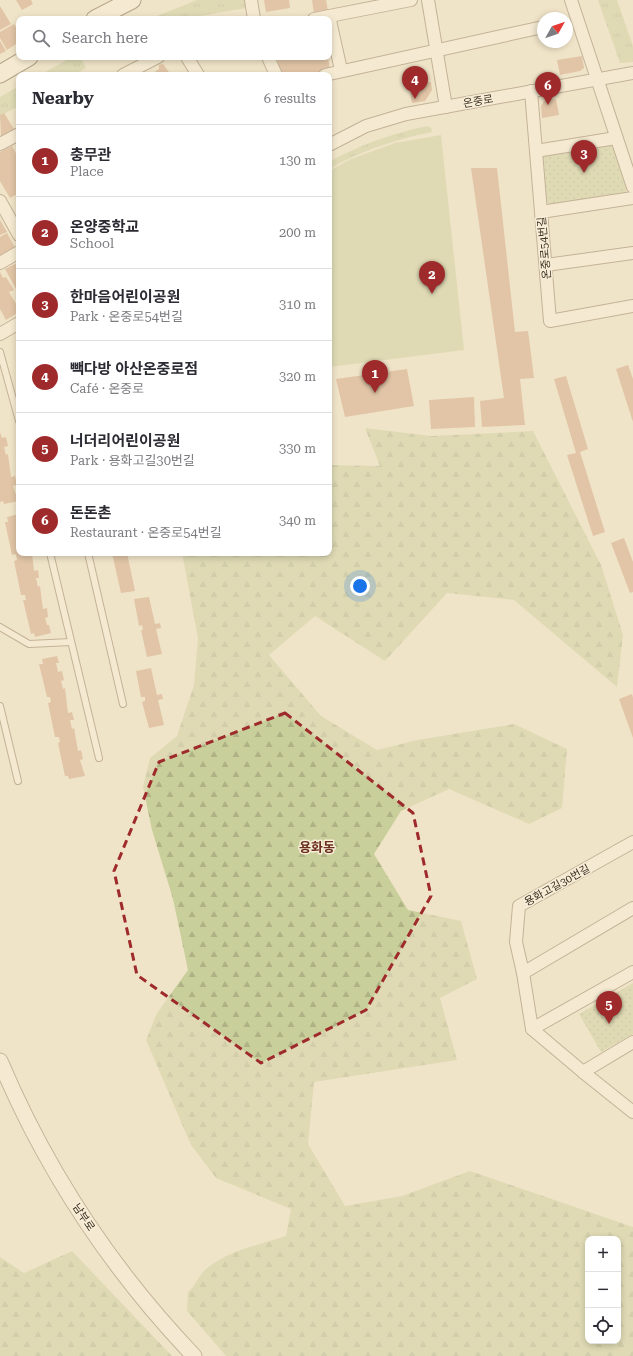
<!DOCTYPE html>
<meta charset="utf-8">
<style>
body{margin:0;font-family:"Roboto Serif","Noto Sans KR",serif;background:#f7f7f7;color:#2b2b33}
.controls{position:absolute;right:12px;bottom:12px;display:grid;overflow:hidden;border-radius:8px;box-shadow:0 2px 6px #0003}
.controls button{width:36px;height:36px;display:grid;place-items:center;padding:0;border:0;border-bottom:1px solid #e1e1e2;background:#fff;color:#2b2b33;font:20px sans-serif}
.compass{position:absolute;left:537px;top:12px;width:36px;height:36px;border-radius:50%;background:#fff;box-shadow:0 2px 6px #0003;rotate:50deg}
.you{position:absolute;left:360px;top:586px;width:14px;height:14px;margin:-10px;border:3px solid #fff;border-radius:50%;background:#1a73e8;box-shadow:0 0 0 6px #1a73e833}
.badge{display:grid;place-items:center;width:26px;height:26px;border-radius:50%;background:#9e2a2b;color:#fff;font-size:13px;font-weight:700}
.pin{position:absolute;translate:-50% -33px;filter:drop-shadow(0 1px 2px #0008)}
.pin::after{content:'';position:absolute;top:21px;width:14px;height:12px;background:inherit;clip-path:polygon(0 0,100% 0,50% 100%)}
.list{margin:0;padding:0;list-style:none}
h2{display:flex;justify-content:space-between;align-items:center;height:52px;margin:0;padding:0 16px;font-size:17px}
h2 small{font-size:13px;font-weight:400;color:#7c7c81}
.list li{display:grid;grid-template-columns:26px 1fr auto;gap:12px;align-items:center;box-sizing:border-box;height:72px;padding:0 16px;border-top:1px solid #e1e1e2}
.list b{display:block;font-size:15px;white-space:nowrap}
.list p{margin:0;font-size:13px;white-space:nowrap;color:#7c7c81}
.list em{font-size:13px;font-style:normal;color:#7c7c81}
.icon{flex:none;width:22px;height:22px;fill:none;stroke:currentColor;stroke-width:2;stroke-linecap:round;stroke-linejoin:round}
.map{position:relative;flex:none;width:633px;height:1356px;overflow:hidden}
.search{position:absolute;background:#fff;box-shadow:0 2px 6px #0003;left:16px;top:16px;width:316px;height:44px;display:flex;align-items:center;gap:10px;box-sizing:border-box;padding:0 14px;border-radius:8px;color:#7c7c81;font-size:15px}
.panel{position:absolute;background:#fff;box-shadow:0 2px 6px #0003;left:16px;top:72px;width:316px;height:484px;border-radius:8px}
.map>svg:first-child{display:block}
</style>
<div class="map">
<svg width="633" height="1356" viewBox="0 0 633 1356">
<defs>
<pattern id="grass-tufts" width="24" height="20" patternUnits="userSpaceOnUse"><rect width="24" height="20" fill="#c9cf9b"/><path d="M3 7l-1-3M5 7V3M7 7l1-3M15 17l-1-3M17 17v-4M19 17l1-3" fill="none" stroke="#aeb285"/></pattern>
<pattern id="forest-firs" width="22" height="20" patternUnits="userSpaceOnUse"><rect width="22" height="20" fill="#c9cf9b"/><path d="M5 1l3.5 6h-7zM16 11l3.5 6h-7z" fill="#aeb285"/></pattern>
<pattern id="park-dots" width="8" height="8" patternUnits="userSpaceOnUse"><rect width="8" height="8" fill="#c9cf9b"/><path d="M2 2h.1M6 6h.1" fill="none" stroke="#aeb285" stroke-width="1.8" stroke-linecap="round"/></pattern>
</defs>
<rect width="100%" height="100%" fill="#f0e4c8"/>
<g fill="url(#grass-tufts)">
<path d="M197,0H245L246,8L183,19H150Z"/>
<path d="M598,0H617L633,46V62L620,63Z"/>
<path d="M72,57H80L86,68L74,75H40Z"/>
<path d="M19,86V106L0,116V97Z"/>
<path d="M427,126L431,128L432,132C394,140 363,150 329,169V162C362,144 390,134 427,126Z"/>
</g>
<g fill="url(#forest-firs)" fill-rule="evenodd">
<path d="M365,428L431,436L533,431L601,565L623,635L617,687L514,600L447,593L385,661L315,616L269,655L321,716L377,750L417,740L514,724L567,749L562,808L529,824L449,789L401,811L374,854L408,910L461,921L477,979L440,998L457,1060L314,1082L308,1144L345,1206L402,1196L470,1171L633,1227V1356H226L187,1311L188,1292C196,1286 198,1276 205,1270C226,1251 259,1245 286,1236L291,1209L216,1178L191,1145L146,1040L157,1013L188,970L173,899L152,830L143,787L150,758L177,736L194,685L198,638L182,553H329V465L380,466ZM588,1239H618V1341H588Z"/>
<path d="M72,1251L172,1356H0V1257L24,1273Z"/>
</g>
<g fill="url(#park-dots)">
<path d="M610,144L615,147L628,188L623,196L550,205L546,201L542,157L547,154Z"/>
<path d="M633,983V1034L601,1052L579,1014Z"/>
</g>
<path fill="#c9cf9b" d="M441,135L464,350L329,367V171L351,159L395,143Z"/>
<g fill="#cf9f7d">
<path d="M16,0H31L33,4L22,10Z"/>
<path d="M264,0H289L290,8L266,12Z"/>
<path d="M312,0H326L328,11L314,14Z"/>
<path d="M0,6L11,24L0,30Z"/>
<path d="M14,24L19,33V42L7,50L0,38V32Z"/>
<path d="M0,41L6,51L0,54Z"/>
<path d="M582,56L584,68L580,71L560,75L557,60Z"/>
<path d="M277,57H328L330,70L302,75H283L281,74Z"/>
<path d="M163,64L171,75H150L159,69V65Z"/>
<path d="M431,82L432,90L425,101L412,103L409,86Z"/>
<path d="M556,99L559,115L542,118L541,106L544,101Z"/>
<path d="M4,113L14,129L1,136L0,115Z"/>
<path d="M12,146L19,159V193L10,198L0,181V152Z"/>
<path d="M471,168H497L515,332L528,331L530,346L534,378L520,379L525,425L482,427L480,401L504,398Z"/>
<path d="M0,220L7,232L0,235Z"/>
<path d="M7,233L14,246L13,249L0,258V237Z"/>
<path d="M17,263H19V287L16,289L5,269Z"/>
<path d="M0,272L3,278L6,277L14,290L9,292L19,309V312L6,320L0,309Z"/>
<path d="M628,365L633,379V422L616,369Z"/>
<path d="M407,369L414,406L345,417L336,379Z"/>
<path d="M566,376L588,449L580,452L605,532L593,536L567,455L576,453L554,379Z"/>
<path d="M474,397L475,427L431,429L429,400Z"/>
<path d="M0,432L2,438L6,437L8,446L4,447L6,455L8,454L11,477L15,476L17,485L13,486L16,495L18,494L19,499V501L4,504L3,501L0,502Z"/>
<path d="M19,514V553H32L34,571L38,570L39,578H36L38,587L40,586L43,609L47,608L48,617L45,618L47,625H49L51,633L35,637L34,633L31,634L23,600H26L25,595H21L14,561L17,560L16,554L12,555L5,522H8L7,517Z"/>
<path d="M624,538L633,562V592L630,593L611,543Z"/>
<path d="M112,553H127L135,591L121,593Z"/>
<path d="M149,597L155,624L160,623L161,628L156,629L162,654L147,657L141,630H143L142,625L139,626L134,599Z"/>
<path d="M57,656L59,663H56L58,672L62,671L64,680L61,681L63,689L65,688L68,713L72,712L74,720H70L72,729L74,728L78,751L81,750L83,759L80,760L85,776L69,779L68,776H65L58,743L60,742L59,737H55L48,703L51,702L50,697H47L39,664H43L42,659Z"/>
<path d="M151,668L157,695L162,694L163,699L158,700L164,725L149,728L142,702L145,701V697H141L136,671Z"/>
<path d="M632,694L633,698V738L619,699Z"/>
</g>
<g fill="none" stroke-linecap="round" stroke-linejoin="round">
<g stroke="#8d765c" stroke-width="8">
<g id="service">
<path d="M0,352L19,421"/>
<path d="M50,553L99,758"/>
<path d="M88,553L123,704"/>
<path d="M0,627L29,644L71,642"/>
<path d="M0,706L18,781"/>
</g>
</g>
<g stroke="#8d765c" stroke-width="14">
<g id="minor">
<path d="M251,0L254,19"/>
<path d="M428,0L446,107"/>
<path d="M571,0L633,187"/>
<path d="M329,16L341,70"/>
<path d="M314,19L411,0"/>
<path d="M187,57L198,75"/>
<path d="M268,57L276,75"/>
<path d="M123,75L158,57"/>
<path d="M325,75L543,27"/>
<path d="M531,91L550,321L633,306"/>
<path d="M0,144L19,134"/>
<path d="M329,145L366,126L406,114L633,73"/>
<path d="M536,151L616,138"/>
<path d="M0,201L19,235"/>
<path d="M541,212L633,198"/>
<path d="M0,263L19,252"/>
<path d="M546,265L633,253"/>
<path d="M0,334L19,323"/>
<path d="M633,842L519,906L516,942L523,973L633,908"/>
<path d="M523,973L532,1029L583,1072L633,1042"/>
<path d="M532,1029L633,972"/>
<path d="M583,1072L633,1112"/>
</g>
</g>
<g stroke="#8d765c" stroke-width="17">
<path id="tertiary" d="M0,1061C46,1170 112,1270 194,1356"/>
</g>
<g stroke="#6f573f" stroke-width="19">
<g id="secondary">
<path d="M95,19L132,0"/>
<path d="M0,74L29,57"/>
</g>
</g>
<use href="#service" stroke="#faf1dc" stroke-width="6"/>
<use href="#minor" stroke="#faf1dc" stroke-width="12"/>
<use href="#tertiary" stroke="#faf1dc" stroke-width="15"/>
<use href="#secondary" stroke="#faf1dc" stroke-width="17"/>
</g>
<path d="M0 0H633V1356H0ZM285,713L413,813L431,896L366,1010L261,1063L137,975L114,871L159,762Z" fill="#f0e4c8" fill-opacity=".55" fill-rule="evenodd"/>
<path fill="none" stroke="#9e2a2b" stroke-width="3" stroke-dasharray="8 5" stroke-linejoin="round" d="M285,713L413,813L431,896L366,1010L261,1063L137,975L114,871L159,762Z"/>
<g text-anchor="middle" stroke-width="3" stroke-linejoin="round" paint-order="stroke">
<g font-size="11" fill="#3d2e20" stroke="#f7eed8">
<text transform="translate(478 101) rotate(-10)" y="4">온중로</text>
<text transform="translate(544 248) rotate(-95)" y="4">온중로54번길</text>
<text transform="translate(557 885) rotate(-29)" y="4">용화고길30번길</text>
<text transform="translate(84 1217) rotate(56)" y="4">남부로</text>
</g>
<g font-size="13" font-weight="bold" fill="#6b2e1e" stroke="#f7eed8">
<text x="317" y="852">용화동</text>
</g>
</g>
</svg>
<div class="controls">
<button>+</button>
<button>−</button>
<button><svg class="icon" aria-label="locate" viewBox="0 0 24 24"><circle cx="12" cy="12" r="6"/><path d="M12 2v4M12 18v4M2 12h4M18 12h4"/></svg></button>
</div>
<svg class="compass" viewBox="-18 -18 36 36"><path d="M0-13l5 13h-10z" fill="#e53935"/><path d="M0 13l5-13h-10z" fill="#7c7c81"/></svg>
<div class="you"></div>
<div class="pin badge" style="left:375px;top:393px">1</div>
<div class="pin badge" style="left:432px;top:294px">2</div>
<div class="pin badge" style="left:584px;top:173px">3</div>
<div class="pin badge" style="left:415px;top:99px">4</div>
<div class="pin badge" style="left:609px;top:1024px">5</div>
<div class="pin badge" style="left:548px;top:105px">6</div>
<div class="search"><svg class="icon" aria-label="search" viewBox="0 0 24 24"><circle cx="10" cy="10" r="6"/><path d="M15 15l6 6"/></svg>Search here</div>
<section class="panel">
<h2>Nearby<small>6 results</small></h2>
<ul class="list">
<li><span class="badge">1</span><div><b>충무관</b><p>Place</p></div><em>130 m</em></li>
<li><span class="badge">2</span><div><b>온양중학교</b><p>School</p></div><em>200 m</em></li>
<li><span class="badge">3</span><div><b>한마음어린이공원</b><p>Park · 온중로54번길</p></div><em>310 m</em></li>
<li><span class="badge">4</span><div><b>빽다방 아산온중로점</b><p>Café · 온중로</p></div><em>320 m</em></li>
<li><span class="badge">5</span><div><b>너더리어린이공원</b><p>Park · 용화고길30번길</p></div><em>330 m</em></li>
<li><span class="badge">6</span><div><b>돈돈촌</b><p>Restaurant · 온중로54번길</p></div><em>340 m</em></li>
</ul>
</section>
</div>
